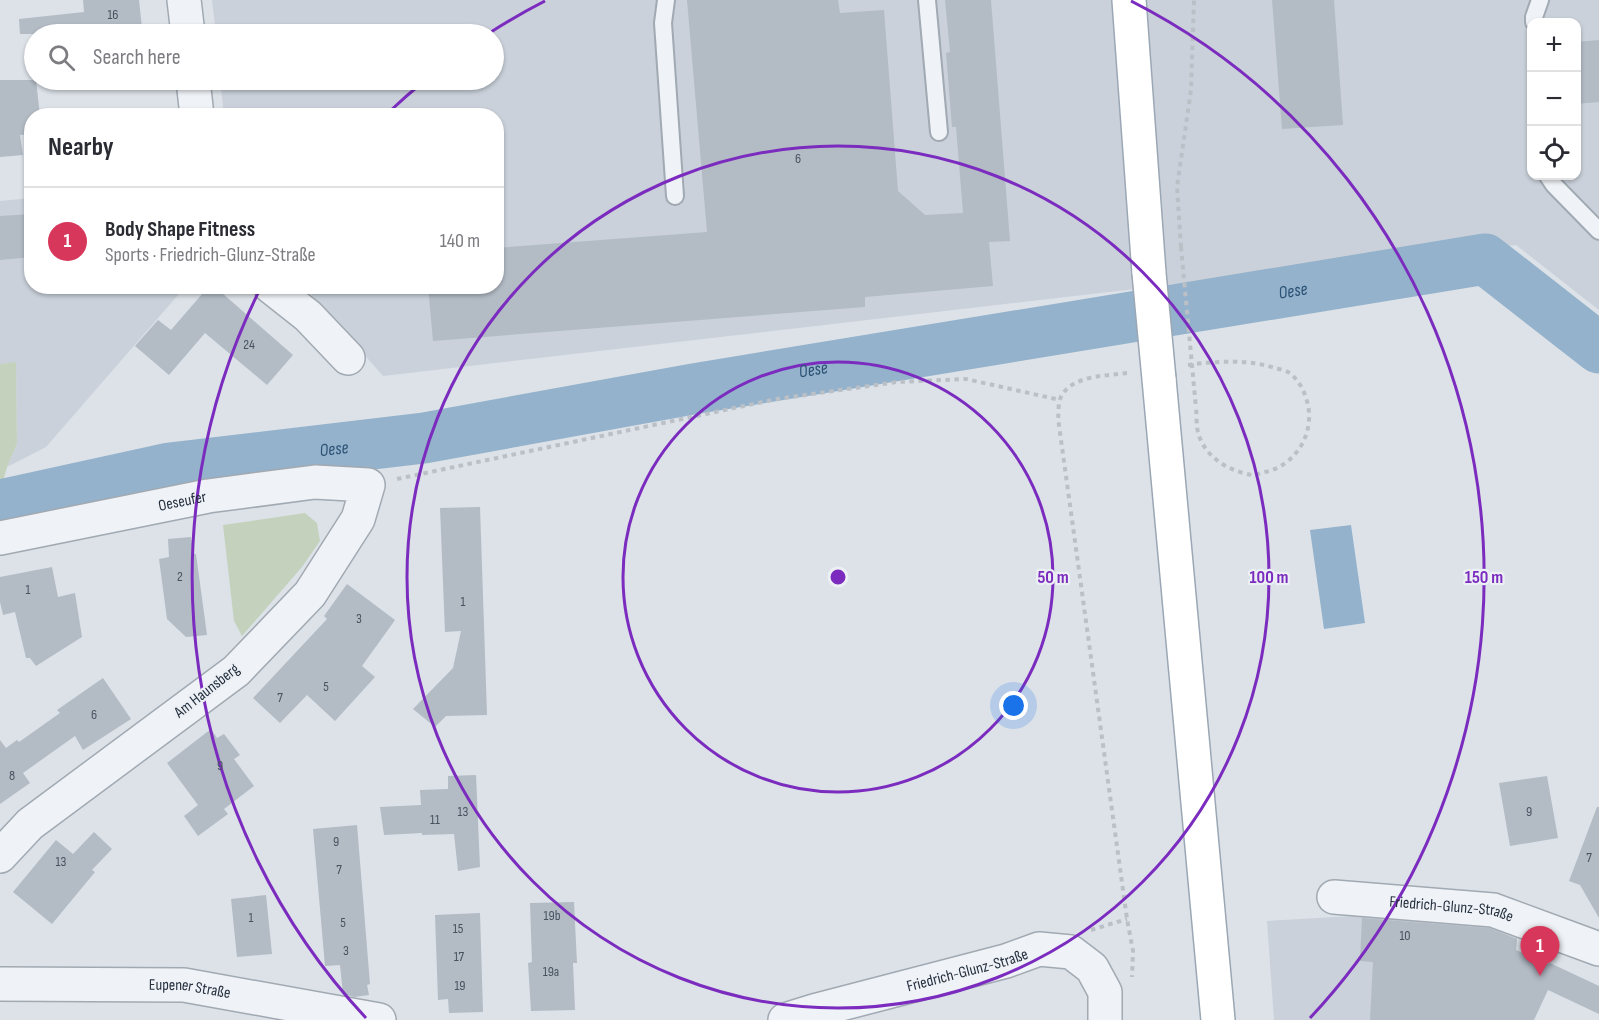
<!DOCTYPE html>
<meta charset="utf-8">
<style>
body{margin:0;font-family:"Sofia Sans Condensed",sans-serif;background:#f7f7f7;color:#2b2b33}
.controls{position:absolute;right:18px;top:18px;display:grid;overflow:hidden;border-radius:12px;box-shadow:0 2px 4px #0004}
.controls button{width:54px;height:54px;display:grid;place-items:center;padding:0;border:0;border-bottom:2px solid #e1e1e2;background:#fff;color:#2b2b33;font:30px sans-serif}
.you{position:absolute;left:1014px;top:706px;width:21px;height:21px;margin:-15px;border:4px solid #fff;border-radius:50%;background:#1a73e8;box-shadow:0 0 0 9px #1a73e833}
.badge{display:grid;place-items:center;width:39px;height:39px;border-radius:50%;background:#d7375a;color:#fff;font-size:20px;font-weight:700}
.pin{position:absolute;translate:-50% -50px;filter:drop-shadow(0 2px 3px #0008)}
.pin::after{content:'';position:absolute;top:32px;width:21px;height:18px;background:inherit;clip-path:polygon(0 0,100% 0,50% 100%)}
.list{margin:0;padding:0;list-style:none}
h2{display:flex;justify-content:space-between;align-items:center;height:78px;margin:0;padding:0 24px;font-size:26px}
h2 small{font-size:20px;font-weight:400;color:#7c7c81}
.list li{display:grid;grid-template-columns:39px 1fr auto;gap:18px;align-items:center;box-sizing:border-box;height:108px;padding:0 24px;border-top:2px solid #e1e1e2}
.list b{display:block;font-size:22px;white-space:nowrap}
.list p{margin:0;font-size:20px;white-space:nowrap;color:#7c7c81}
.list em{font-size:20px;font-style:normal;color:#7c7c81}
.icon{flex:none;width:33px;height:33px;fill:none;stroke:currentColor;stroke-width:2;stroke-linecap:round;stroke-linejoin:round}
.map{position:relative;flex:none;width:1599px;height:1020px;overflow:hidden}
.search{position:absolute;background:#fff;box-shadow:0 2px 4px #0004;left:24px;top:24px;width:480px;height:66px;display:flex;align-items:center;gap:15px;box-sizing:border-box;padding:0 21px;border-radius:33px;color:#7c7c81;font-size:22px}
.panel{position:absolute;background:#fff;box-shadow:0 2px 4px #0004;left:24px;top:108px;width:480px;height:186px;border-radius:24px}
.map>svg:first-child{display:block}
.built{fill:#cad1da;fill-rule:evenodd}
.green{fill:#c4d2bd}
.water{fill:#94b2cb}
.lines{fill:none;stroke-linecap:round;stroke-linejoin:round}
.river{stroke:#94b2cb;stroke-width:51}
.building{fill:#b3bbc5}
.service-casing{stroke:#a1a9b2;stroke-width:20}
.minor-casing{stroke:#a1a9b2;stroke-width:36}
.primary-casing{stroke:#9ba7b4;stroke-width:36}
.path{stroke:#bac0c6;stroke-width:4;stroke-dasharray:4.5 4.5;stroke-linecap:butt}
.service{stroke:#eff2f6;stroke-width:16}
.minor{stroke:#eff2f6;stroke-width:33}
.primary{stroke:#fff;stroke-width:33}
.primary-bridge-casing{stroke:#9ba7b4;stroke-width:36;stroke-linecap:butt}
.path-bridge{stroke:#bac0c6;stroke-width:4;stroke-dasharray:4.5 4.5;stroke-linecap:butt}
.primary-bridge{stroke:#fff;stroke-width:33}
.ring{fill:none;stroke:#7b2cbf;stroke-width:3}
.labels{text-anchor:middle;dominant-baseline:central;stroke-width:4.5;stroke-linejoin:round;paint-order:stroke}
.number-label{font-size:14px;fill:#485360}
.street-label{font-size:16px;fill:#25303f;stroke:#ecf0f5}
.water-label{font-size:18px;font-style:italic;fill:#2c5276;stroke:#ecf0f5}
.centre{fill:#7b2cbf;stroke:#ecf0f5;stroke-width:3}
.ring-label{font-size:18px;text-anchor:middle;font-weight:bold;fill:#7b2cbf;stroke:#ecf0f5;stroke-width:4.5;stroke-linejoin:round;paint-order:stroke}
</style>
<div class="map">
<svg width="1599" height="1020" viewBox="0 0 1599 1020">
<rect width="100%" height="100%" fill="#dce2e8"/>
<path class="built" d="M212,0H1599V310L1516,245L383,376L305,287L496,286V116L224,115L220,80H494V34H216ZM1532,22H1576V176H1532Z
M31,198L32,286L185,287L46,447L7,467L17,444L16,363L0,364V201Z
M1370,915H1467L1518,929L1516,950L1520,952L1504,989L1502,1020H1274L1267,921Z"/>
<path class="green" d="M16,362L17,444L7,467L2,485H0V364Z
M305,513L317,523L320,541L302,567L242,636L234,621L223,525Z"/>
<path class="water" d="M1351,525L1365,623L1324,629L1310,530Z"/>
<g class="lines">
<path class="river" id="s1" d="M0,505L170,468L424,438L693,389L1485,259L1599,348"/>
</g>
<path class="building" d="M83,0H139L142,28L114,31L115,34H20L19,19L84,12Z
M687,0H838L840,13L884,10L898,191L925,215L963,213L956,127H952L946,53L950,52L945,0H991L1010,241L989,242L993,286L865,297V307L433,341L428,286H496V248L707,232Z
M1272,0H1334L1343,125L1282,129Z
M1599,40V102L1576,104V42Z
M0,80H36L40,116H32V134L20,135L23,155L0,157Z
M32,214V257L0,260V216Z
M209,286H214L293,355L267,385L205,333L169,375L135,346L158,320L171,330Z
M480,507L487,715L446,716L435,727L413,709L453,668L461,631L445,632L440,508Z
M191,537L193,554H196L207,635L186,637L167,619L159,559L169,557L168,539Z
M52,567L58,597L75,593L82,637L36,666L30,658H26L15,612L3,615L0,602V577Z
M347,584L395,620L362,666L375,677L335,721L307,695L280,723L253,698L327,619L324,616Z
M103,678L131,719L83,750L75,736L23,773L30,783L0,804V740L6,748L17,740L19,742L60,713L57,710Z
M211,729L217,738L224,734L240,755L234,759L254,786L224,809L228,814L198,836L184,816L198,805L167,763Z
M476,775L480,867L458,871L454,834L422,835V833L384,835L380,807L421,805L420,790L448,789V776Z
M1547,776L1558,838L1510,846L1499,783Z
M1597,807H1599V918L1580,885L1569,881Z
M357,825L370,984L367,985L369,995L354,997L343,994L340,965L325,966L313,829Z
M94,832L112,849L92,870L95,872L52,924L13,892L56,840L73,854Z
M266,895L272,954L237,957L231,899Z
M574,902L577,963H573L575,1010L531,1011L528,963L532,962L530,903Z
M480,913L483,1012L449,1013L448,999L438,1000L435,915Z
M1362,918L1489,928L1517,939L1516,950L1548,964L1550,963L1599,986V1014L1548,990L1534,1020H1370L1373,962L1360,961Z"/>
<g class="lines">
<g class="service-casing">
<path id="service" d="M666,0L663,23L675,196
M927,0L939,132
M1534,22V17L1540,0
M1548,176L1554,185L1599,231"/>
</g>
<g class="minor-casing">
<g id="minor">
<path d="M184,0L188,34"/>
<path d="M193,80L197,116"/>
<path d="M270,286L308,316L348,358"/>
<path id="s2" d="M0,538L208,496L315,482L368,485L358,519L310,594L236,671L30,824L0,856"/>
<path id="s3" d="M1334,897L1493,910L1599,949"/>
<path id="s4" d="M0,984L184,985L379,1020"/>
<path id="s5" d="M785,1020L814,1011L1006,961L1039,949L1071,952L1092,968L1105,992V1020"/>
</g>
</g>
<g class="primary-casing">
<path id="primary" d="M1129,0L1149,273
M1159,379L1218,1020"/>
</g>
<path class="path" d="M1181,247L1177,187L1191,90L1194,0
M1188,365C1217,361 1247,359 1275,368C1279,369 1284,370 1288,372C1297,378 1303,388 1306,398C1317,429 1298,465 1265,472C1261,473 1256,475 1252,475C1245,474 1236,471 1230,468C1216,462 1204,450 1199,436C1196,428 1197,417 1196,408
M1127,373C1105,376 1070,375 1060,399C1058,404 1059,412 1058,418L1127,919L1133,951L1132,977
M397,479L777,399L897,382L966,379L1060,400
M1091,930L1127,919"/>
<use href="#service" class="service"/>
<use href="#minor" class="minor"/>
<use href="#primary" class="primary"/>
<g class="primary-bridge-casing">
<path id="primary-bridge" d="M1149,273L1159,379"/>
</g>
<path class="path-bridge" d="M1181,247L1196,408"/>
<use href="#primary-bridge" class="primary-bridge"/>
</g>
<g class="ring">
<circle cx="838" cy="577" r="215"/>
<circle cx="838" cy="577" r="431"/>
<path d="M366 1018A646 646 0 0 1 260 289M389 112A646 646 0 0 1 423 82M491 32A646 646 0 0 1 545 1M1131 1A646 646 0 0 1 1310 1018"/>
</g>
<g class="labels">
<g class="number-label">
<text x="113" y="14">16</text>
<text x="798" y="158">6</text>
<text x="249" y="344">24</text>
<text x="180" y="576">2</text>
<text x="28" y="589">1</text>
<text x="463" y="601">1</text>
<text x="359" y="618">3</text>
<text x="326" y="686">5</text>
<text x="280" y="697">7</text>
<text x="94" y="714">6</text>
<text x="220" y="765">9</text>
<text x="12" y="775">8</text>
<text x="463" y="811">13</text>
<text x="1529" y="811">9</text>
<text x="435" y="819">11</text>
<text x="336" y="841">9</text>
<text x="1589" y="857">7</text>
<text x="61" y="861">13</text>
<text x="339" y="869">7</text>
<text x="552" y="915">19b</text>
<text x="251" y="917">1</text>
<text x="343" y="922">5</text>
<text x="458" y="928">15</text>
<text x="1405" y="935">10</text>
<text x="346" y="950">3</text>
<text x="459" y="956">17</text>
<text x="551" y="971">19a</text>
<text x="460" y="985">19</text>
</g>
<g class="street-label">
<text stroke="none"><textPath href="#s2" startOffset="186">Oeseufer</textPath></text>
<text transform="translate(207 691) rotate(-38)">Am Haunsberg</text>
<text stroke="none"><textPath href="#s3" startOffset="118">Friedrich-Glunz-Straße</textPath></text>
<text stroke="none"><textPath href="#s5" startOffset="189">Friedrich-Glunz-Straße</textPath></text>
<text stroke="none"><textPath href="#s4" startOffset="190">Eupener Straße</textPath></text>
</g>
<g class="water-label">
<text stroke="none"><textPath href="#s1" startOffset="1311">Oese</textPath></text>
<text stroke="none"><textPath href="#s1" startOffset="825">Oese</textPath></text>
<text stroke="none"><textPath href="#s1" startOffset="339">Oese</textPath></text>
</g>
</g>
<circle cx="838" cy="577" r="9" class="centre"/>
<g class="ring-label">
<text x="1053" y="583">50 m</text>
<text x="1269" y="583">100 m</text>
<text x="1484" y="583">150 m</text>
</g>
</svg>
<div class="controls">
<button>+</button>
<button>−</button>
<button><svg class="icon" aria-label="locate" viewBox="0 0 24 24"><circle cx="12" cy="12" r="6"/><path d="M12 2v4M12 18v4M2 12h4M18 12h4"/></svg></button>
</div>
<div class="you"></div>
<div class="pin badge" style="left:1540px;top:976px">1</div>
<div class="search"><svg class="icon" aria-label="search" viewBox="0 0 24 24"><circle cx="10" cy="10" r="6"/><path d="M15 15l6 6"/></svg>Search here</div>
<section class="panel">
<h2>Nearby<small></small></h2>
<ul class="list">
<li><span class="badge">1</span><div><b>Body Shape Fitness</b><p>Sports · Friedrich-Glunz-Straße</p></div><em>140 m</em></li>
</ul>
</section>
</div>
